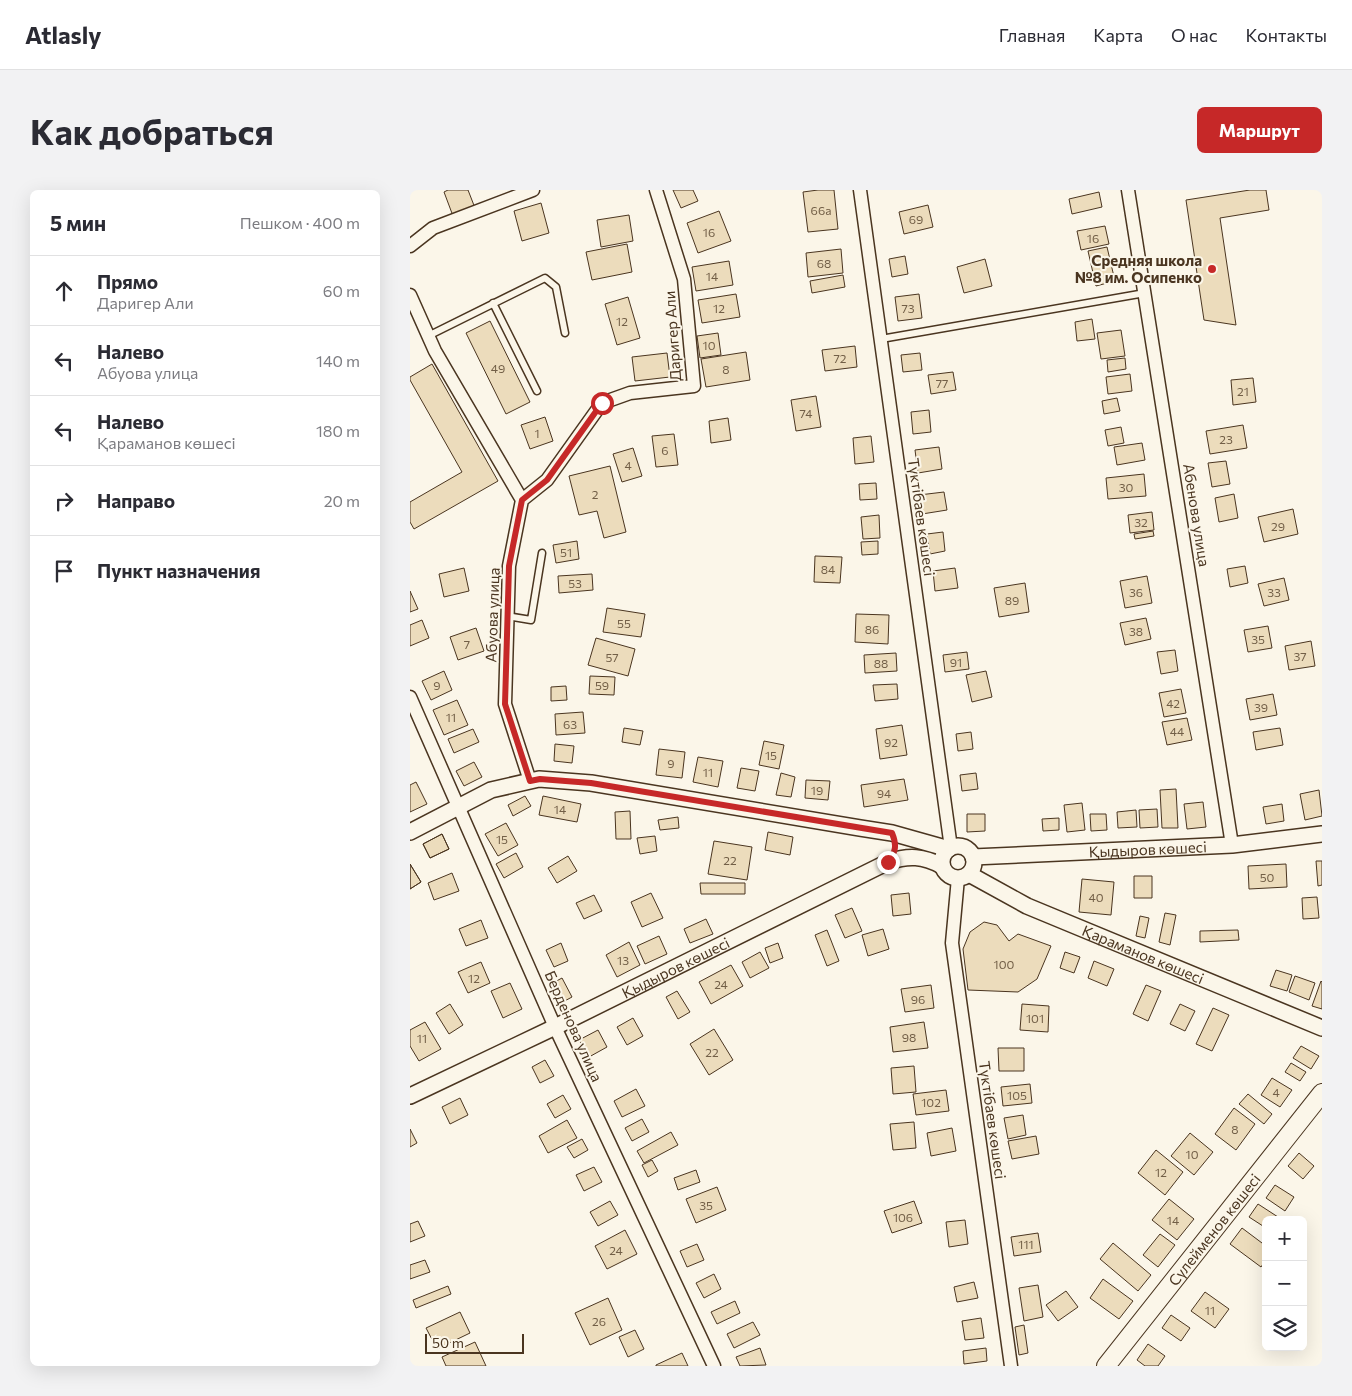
<!DOCTYPE html>
<html lang="ru">
<meta charset="utf-8">
<style>
body{margin:0;font-family:Commissioner,sans-serif;background:#f2f2f3;color:#2b2b33}
.controls{position:absolute;right:15px;bottom:15px;display:grid;overflow:hidden;border-radius:8px;box-shadow:0 5px 20px #0002}
.controls button{width:45px;height:45px;display:grid;place-items:center;padding:0;border:0;border-bottom:1px solid #e1e1e2;background:#fff;color:#2b2b33;font:25px sans-serif}
.scale{position:absolute;left:15px;bottom:12px;width:99px;box-sizing:border-box;padding-left:5px;border:2px solid #4a3520;border-top:0;font-size:14px;line-height:18px;white-space:nowrap;color:#4a3520;-webkit-text-stroke:4px #fbf6e9;paint-order:stroke}
.stop{position:absolute;width:15px;height:15px;margin:-11px;border:4px solid #c62828;border-radius:50%;background:#fff}
.stop.end{background:#c62828;border-color:#fff;box-shadow:0 1px 5px #0008}
.list{margin:0;padding:0;list-style:none}
h2{display:flex;justify-content:space-between;align-items:center;height:65px;margin:0;padding:0 20px;font-size:21px}
h2 small{font-size:16px;font-weight:400;color:#7c7c81}
.list li{display:grid;grid-template-columns:32px 1fr auto;gap:15px;align-items:center;box-sizing:border-box;height:70px;padding:0 20px;border-top:1px solid #e1e1e2}
.list b{display:block;font-size:19px;white-space:nowrap}
.list p{margin:0;font-size:16px;white-space:nowrap;color:#7c7c81}
.list em{font-size:16px;font-style:normal;color:#7c7c81}
.icon{flex:none;width:28px;height:28px;fill:none;stroke:currentColor;stroke-width:2;stroke-linecap:round;stroke-linejoin:round}
.map{position:relative;flex:none;width:912px;height:1176px;overflow:hidden;border-radius:8px}
header{display:flex;align-items:center;gap:30px;box-sizing:border-box;height:70px;padding:0 25px;background:#fff;border-bottom:1px solid #e1e1e2}
header strong{font-size:24px}
nav{display:flex;gap:28px;margin-inline-start:auto;font-size:18px}
.intro{display:flex;align-items:center;justify-content:space-between;box-sizing:border-box;height:120px;padding:0 30px}
h1{margin:0;font-size:35px}
.button{padding:12px 22px;border-radius:8px;background:#c62828;color:#fff;font-size:18px;font-weight:700}
main{display:flex;gap:30px;padding:0 30px}
aside{flex:1;background:#fff;border-radius:8px;box-shadow:0 5px 20px #0002}
.map>svg:first-child{display:block}
.building{fill:#ecdcbc;stroke:#4a3520}
.lines{fill:none;stroke-linecap:round;stroke-linejoin:round}
.service-casing{stroke:#4a3520;stroke-width:9}
.minor-casing{stroke:#4a3520;stroke-width:15}
.tertiary-casing{stroke:#4a3520;stroke-width:18}
.secondary-casing{stroke:#4a3520;stroke-width:20}
.service{stroke:#fbf6e9;stroke-width:6}
.minor{stroke:#fbf6e9;stroke-width:12}
.tertiary{stroke:#fbf6e9;stroke-width:15}
.secondary{stroke:#fbf6e9;stroke-width:18}
.route{stroke:#c62828;stroke-width:6}
.poi-dot{fill:#c62828;stroke:#fbf6e9;stroke-width:2}
.labels{text-anchor:middle;dominant-baseline:central;stroke-width:4;stroke-linejoin:round;paint-order:stroke}
.number-label{font-size:12px;fill:#725f47}
.poi-label{font-size:15px;font-weight:bold;fill:#4a3520;stroke:#fbf6e9;text-anchor:end}
.street-label{font-size:15px;fill:#4a3520;stroke:#fbf6e9}
</style>
<header>
<strong>Atlasly</strong>
<nav><a>Главная</a><a>Карта</a><a>О нас</a><a>Контакты</a></nav>
</header>
<div class="intro"><h1>Как добраться</h1><a class="button">Маршрут</a></div>
<main>
<aside>
<h2>5 мин<small>Пешком · 400 m</small></h2>
<ul class="list">
<li><svg class="icon" aria-label="ahead" viewBox="0 0 24 24"><path d="M12 20V5M6 11l6-6 6 6"/></svg><div><b>Прямо</b><p>Даригер Али</p></div><em>60 m</em></li>
<li><svg class="icon" aria-label="left" viewBox="0 0 24 24"><path d="M17 20v-9H6M10 6l-5 5 5 5"/></svg><div><b>Налево</b><p>Абуова улица</p></div><em>140 m</em></li>
<li><svg class="icon" aria-label="left" viewBox="0 0 24 24"><path d="M17 20v-9H6M10 6l-5 5 5 5"/></svg><div><b>Налево</b><p>Қараманов көшесі</p></div><em>180 m</em></li>
<li><svg class="icon" aria-label="right" viewBox="0 0 24 24"><path d="M7 20v-9h11M14 6l5 5-5 5"/></svg><div><b>Направо</b></div><em>20 m</em></li>
<li><svg class="icon" aria-label="arrive" viewBox="0 0 24 24"><path d="M6 21V4h12l-3 4 3 4H6"/></svg><div><b>Пункт назначения</b></div></li>
</ul>
</aside>
<div class="map">
<svg width="912" height="1176" viewBox="0 0 912 1176">
<rect width="100%" height="100%" fill="#fbf6e9"/>
<path class="building" d="M38,0H58L65,18L43,26L34,2Z
M263,0H283L288,11L271,18Z
M408,0H424L428,39L398,42L393,2Z
M840,0H856L859,20L810,28L826,135L794,130L776,10Z
M689,2L692,17L662,24L659,9Z
M131,13L139,43L112,51L104,21Z
M518,15L523,37L494,44L489,22Z
M309,21L321,51L288,63L277,33Z
M219,25L223,51L191,57L187,30Z
M695,36L699,54L671,60L667,41Z
M217,54L222,82L182,90L176,62Z
M697,57L705,91L686,96L678,61Z
M431,59L433,83L398,87L396,63Z
M495,66L498,84L482,87L479,69Z
M575,69L582,96L554,103L547,77Z
M319,71L323,95L286,101L282,77Z
M433,85L435,97L402,103L400,91Z
M326,104L330,127L292,133L288,110Z
M509,104L512,128L488,131L485,107Z
M218,107L230,148L207,155L195,114Z
M682,129L685,149L667,151L665,132Z
M80,131L120,212L96,224L56,143Z
M711,140L715,166L691,169L687,143Z
M308,143L311,165L290,168L287,146Z
M445,156L447,177L415,181L412,160Z
M336,162L340,190L296,197L291,169Z
M257,163L260,187L225,191L222,167Z
M510,163L512,180L493,182L491,165Z
M715,168L716,179L698,182L697,170Z
M22,174L88,291L4,339L0,332V312L52,282L0,190V187Z
M543,182L546,200L521,204L518,185Z
M720,184L722,201L698,204L696,187Z
M843,188L846,212L823,215L821,190Z
M406,206L411,237L386,241L381,210Z
M707,208L710,221L694,224L692,211Z
M519,220L521,242L503,244L501,222Z
M135,227L143,251L120,259L111,235Z
M318,228L321,250L301,253L299,231Z
M833,235L837,258L800,264L796,241Z
M711,237L714,253L698,256L695,240Z
M264,244L268,275L246,277L242,246Z
M461,246L464,272L445,274L443,248Z
M732,253L735,270L707,275L704,257Z
M529,257L532,279L508,283L505,260Z
M223,258L232,286L212,292L203,264Z
M816,271L820,294L802,297L798,273Z
M200,276L216,342L194,348L187,321L169,325L159,286Z
M734,284L736,306L698,309L696,288Z
M466,293L467,309L450,310L449,294Z
M534,302L537,320L512,324L509,305Z
M824,304L828,328L809,332L805,308Z
M883,319L888,344L854,352L848,327Z
M742,322L744,340L720,343L718,325Z
M469,325L470,348L453,349L451,327Z
M743,341L744,346L725,349L724,344Z
M533,342L535,361L520,364L517,344Z
M167,351L169,369L146,373L143,355Z
M468,351V364L452,365L451,352Z
M405,366L432,367L430,393L404,392Z
M835,376L838,393L820,397L817,379Z
M54,378L59,401L34,407L29,384Z
M545,378L548,398L525,401L523,381Z
M182,384L183,400L149,403L148,386Z
M737,386L742,413L715,418L710,391Z
M874,388L879,410L854,416L848,394Z
M615,393L619,422L589,427L584,398Z
M0,401L8,419L0,422Z
M197,418L235,424L231,447L193,442Z
M446,424L479,425L478,454L445,452Z
M736,428L741,449L715,455L710,433Z
M12,430L19,448L0,456V435Z
M858,436L862,458L838,462L834,440Z
M66,438L74,461L48,470L40,447Z
M186,448L225,459L218,486L178,475Z
M901,451L905,476L879,480L875,456Z
M765,460L768,481L751,484L747,462Z
M557,462L559,479L535,482L533,465Z
M486,463L487,481L455,483L454,465Z
M34,481L42,500L21,510L12,491Z
M576,481L582,507L562,512L556,485Z
M180,486L205,487L204,505L179,504Z
M487,494L488,509L465,511L463,495Z
M156,496L157,510L141,511V497Z
M771,499L776,523L754,527L749,503Z
M863,504L867,525L840,530L836,509Z
M47,510L58,535L34,545L23,520Z
M173,522L175,543L146,545L145,524Z
M777,528L782,550L757,555L752,532Z
M492,535L497,565L470,569L466,539Z
M214,538L233,541L230,555L212,552Z
M870,538L873,555L846,560L843,542Z
M63,539L69,552L44,563L38,549Z
M561,542L563,559L548,561L546,544Z
M354,551L374,555L369,579L349,575Z
M145,554L164,556L162,573L144,571Z
M249,559L275,562L272,588L246,585Z
M288,567L313,571L308,597L283,592Z
M64,572L72,587L54,596L46,581Z
M331,578L349,581L345,601L327,598Z
M371,583L385,587L381,607L366,605Z
M566,583L568,599L552,601L550,585Z
M494,589L498,610L454,617L451,595Z
M396,590L420,591L418,610L395,608Z
M6,592L17,614L0,622V595Z
M766,599L768,638H752L750,600Z
M909,600L912,626L895,630L890,604Z
M115,606L121,616L103,626L98,615Z
M133,606L171,614L167,632L129,625Z
M793,612L796,637L777,639L774,614Z
M672,613L675,640L657,642L654,615Z
M872,614L874,631L856,634L853,617Z
M747,619L748,637L730,638L729,620Z
M726,620L727,637L708,638L707,622Z
M220,621L221,649H206L205,622Z
M557,624H575V641L557,642Z
M680,624H696L697,640L681,641Z
M268,627L269,638L250,640L248,630Z
M649,628V640L633,641L632,629Z
M96,633L108,655L88,666L75,644Z
M358,642L383,647L380,665L355,660Z
M32,644L39,659L20,668L13,654Z
M32,644L39,659L20,668L13,654Z
M245,646L247,661L230,664L227,648Z
M304,651L342,657L337,690L298,684Z
M106,663L113,677L94,688L86,674Z
M158,666L167,681L147,693L138,678Z
M906,671H912V695L908,696Z
M0,674L11,692L0,699Z
M0,674L11,692L0,699Z
M876,674L877,697L839,699L838,676Z
M42,683L49,701L24,710L18,693Z
M724,686H742V708H724Z
M672,689L704,692L701,725L669,722Z
M290,693H335V704H291Z
M241,703L253,728L232,737L221,712Z
M499,703L501,724L483,726L481,705Z
M184,705L192,721L174,729L166,713Z
M907,707L909,728L893,729L892,708Z
M442,718L452,741L435,748L425,725Z
M755,723L766,725L760,755L749,752Z
M730,726L739,728L735,748L726,746Z
M296,729L303,744L280,753L274,739Z
M71,730L78,748L56,756L49,739Z
M574,732L587,735L599,751L608,744L641,756L627,789L608,802L558,800L553,759L560,742Z
M473,739L479,759L458,766L452,745Z
M417,740L429,771L417,776L405,745Z
M828,740L829,750L790,752V741Z
M249,746L257,764L235,774L227,756Z
M219,752L230,775L207,787L196,765Z
M151,753L158,771L144,777L136,760Z
M368,753L373,768L360,773L355,758Z
M350,762L359,778L340,788L332,772Z
M655,762L670,767L664,783L650,778Z
M684,771L704,779L697,796L678,788Z
M71,772L80,793L58,803L48,782Z
M321,775L333,796L301,814L289,792Z
M866,780L882,785L877,801L860,796Z
M885,786L905,793L899,810L879,802Z
M152,788L162,807L151,813L141,794Z
M911,791L912,792V819L902,816Z
M100,793L112,819L93,828L81,801Z
M521,795L524,818L495,822L491,799Z
M736,795L751,801L738,831L723,824Z
M267,801L280,822L268,829L256,807Z
M40,814L53,835L39,844L26,823Z
M612,814L639,816L638,842L610,840Z
M770,814L785,821L775,841L760,834Z
M803,818L819,825L802,861L786,854Z
M223,828L233,846L217,855L207,837Z
M15,832L31,859L9,871L0,856V840Z
M514,832L518,858L483,862L480,837Z
M304,839L323,870L299,885L280,854Z
M188,840L197,857L179,867L169,850Z
M891,856L909,866L901,879L883,868Z
M588,858H614V881H589Z
M135,870L144,886L130,893L122,877Z
M881,873L896,882L890,891L875,882Z
M504,876L506,902L483,904L481,878Z
M862,888L882,900L870,917L851,905Z
M620,894L622,913L593,916L591,897Z
M226,899L235,916L212,927L204,911Z
M536,900L539,921L506,925L503,904Z
M838,904L862,924L854,934L829,914Z
M153,905L161,919L145,928L137,914Z
M50,908L58,925L40,934L32,917Z
M824,918L845,934L826,960L805,944Z
M613,925L616,945L598,949L594,928Z
M232,929L239,942L222,951L215,938Z
M157,930L167,948L138,963L129,946Z
M504,932L506,958L483,960L480,934Z
M542,938L546,961L521,966L517,943Z
M0,939L7,953L0,957Z
M261,942L268,955L234,973L227,961Z
M780,943L803,962L784,985L761,966Z
M626,946L629,964L602,969L598,951Z
M172,949L178,960L164,968L157,957Z
M746,960L773,982L755,1005L728,983Z
M889,963L904,976L893,989L878,976Z
M242,970L248,981L238,987L232,975Z
M184,977L192,992L174,1001L166,985Z
M286,980L290,992L268,1000L264,988Z
M865,995L884,1007L875,1021L856,1008Z
M307,997L316,1020L286,1033L276,1009Z
M759,1009L784,1029L767,1050L742,1030Z
M200,1011L208,1025L188,1036L180,1022Z
M504,1011L512,1033L482,1043L474,1021Z
M848,1014L868,1027L866,1030H856V1038L839,1027Z
M555,1030L558,1054L539,1057L536,1032Z
M8,1031L15,1046L0,1052V1034Z
M832,1038L856,1056V1070L851,1077L820,1054Z
M215,1040L227,1064L197,1079L185,1056Z
M628,1043L631,1062L604,1066L601,1047Z
M750,1044L765,1055L748,1077L733,1065Z
M703,1053L741,1085L728,1101L690,1069Z
M287,1054L294,1070L277,1077L270,1061Z
M15,1070L20,1082L0,1089V1075Z
M304,1084L311,1099L294,1108L286,1093Z
M693,1089L723,1111L709,1129L680,1108Z
M564,1092L568,1108L547,1112L544,1097Z
M628,1095L633,1127L614,1131L609,1098Z
M38,1096L41,1104L6,1118L3,1110Z
M656,1101L668,1117L648,1131L636,1115Z
M795,1102L819,1119L805,1138L781,1121Z
M198,1108L212,1140L180,1155L165,1123Z
M325,1111L330,1123L307,1134L301,1122Z
M50,1122L60,1143L27,1159L16,1138Z
M761,1125L780,1138L771,1151L752,1138Z
M571,1128L574,1148L555,1150L552,1131Z
M343,1132L350,1145L324,1158L317,1144Z
M614,1135L618,1163L609,1165L605,1137Z
M225,1140L234,1159L218,1167L209,1147Z
M65,1152L76,1176H36L32,1167Z
M738,1154L755,1166L748,1176H735L727,1170Z
M350,1158L356,1175L330,1176L326,1167Z
M576,1158L577,1171L554,1174L553,1161Z
M272,1163L278,1176H246V1175Z"/>
<g class="lines">
<g class="service-casing">
<path id="service" d="M83,113L127,201
M18,146L135,88L146,97L155,143
M471,149L735,103
M97,426L121,430L132,363"/>
</g>
<g class="minor-casing">
<path id="minor" d="M450,0L541,658
M718,0L822,655
M0,56L23,38L123,0
M0,105L25,161L112,310L99,376L95,514L120,591
M112,310L137,290L192,213L220,203L284,196L274,89L246,0
M0,507L145,837L304,1176
M548,688L542,753L601,1176"/>
</g>
<g class="tertiary-casing">
<g id="tertiary">
<path d="M0,642L81,600L129,589L181,593L450,638L482,643L539,659"/>
<circle cx="548" cy="672" r="16"/>
<path id="s1" d="M563,667L822,655L912,644"/>
<path id="s2" d="M559,684L617,716L912,838"/>
<path id="s3" d="M0,906L145,837L478,672C499,665 513,666 532,676"/>
</g>
</g>
<g class="secondary-casing">
<g id="secondary">
<path id="s4" d="M696,1176L912,903"/>
</g>
</g>
<use href="#service" class="service"/>
<use href="#minor" class="minor"/>
<use href="#tertiary" class="tertiary"/>
<use href="#secondary" class="secondary"/>
</g>
<g class="lines">
<path class="route" d="M192,213L137,290L112,310L99,376L95,514L120,591L130,589L181,593L482,643C487,655 486,662 478,672"/>
</g>
<circle class="poi-dot" cx="802" cy="79" r="5"/>
<g class="labels">
<g class="number-label">
<text x="411" y="20">66а</text>
<text x="506" y="29">69</text>
<text x="299" y="42">16</text>
<text x="683" y="48">16</text>
<text x="414" y="73">68</text>
<text x="302" y="86">14</text>
<text x="309" y="118">12</text>
<text x="498" y="118">73</text>
<text x="212" y="131">12</text>
<text x="299" y="155">10</text>
<text x="430" y="168">72</text>
<text x="88" y="178">49</text>
<text x="316" y="179">8</text>
<text x="532" y="193">77</text>
<text x="833" y="201">21</text>
<text x="396" y="223">74</text>
<text x="127" y="243">1</text>
<text x="816" y="249">23</text>
<text x="255" y="260">6</text>
<text x="218" y="275">4</text>
<text x="716" y="297">30</text>
<text x="185" y="304">2</text>
<text x="731" y="332">32</text>
<text x="868" y="336">29</text>
<text x="156" y="362">51</text>
<text x="418" y="379">84</text>
<text x="165" y="393">53</text>
<text x="726" y="402">36</text>
<text x="864" y="402">33</text>
<text x="602" y="410">89</text>
<text x="214" y="433">55</text>
<text x="462" y="439">86</text>
<text x="726" y="441">38</text>
<text x="848" y="449">35</text>
<text x="57" y="454">7</text>
<text x="890" y="466">37</text>
<text x="202" y="467">57</text>
<text x="546" y="472">91</text>
<text x="471" y="473">88</text>
<text x="27" y="495">9</text>
<text x="192" y="495">59</text>
<text x="763" y="513">42</text>
<text x="851" y="517">39</text>
<text x="41" y="527">11</text>
<text x="160" y="534">63</text>
<text x="767" y="541">44</text>
<text x="481" y="552">92</text>
<text x="361" y="565">15</text>
<text x="261" y="573">9</text>
<text x="298" y="582">11</text>
<text x="407" y="600">19</text>
<text x="474" y="603">94</text>
<text x="150" y="619">14</text>
<text x="92" y="649">15</text>
<text x="320" y="670">22</text>
<text x="857" y="687">50</text>
<text x="686" y="707">40</text>
<text x="213" y="770">13</text>
<text x="594" y="774">100</text>
<text x="64" y="788">12</text>
<text x="311" y="794">24</text>
<text x="508" y="809">96</text>
<text x="625" y="828">101</text>
<text x="499" y="847">98</text>
<text x="12" y="848">11</text>
<text x="302" y="862">22</text>
<text x="866" y="902">4</text>
<text x="607" y="905">105</text>
<text x="521" y="912">102</text>
<text x="825" y="939">8</text>
<text x="782" y="964">10</text>
<text x="751" y="982">12</text>
<text x="296" y="1015">35</text>
<text x="493" y="1027">106</text>
<text x="763" y="1030">14</text>
<text x="616" y="1054">111</text>
<text x="206" y="1060">24</text>
<text x="800" y="1120">11</text>
<text x="189" y="1131">26</text>
</g>
<g class="poi-label">
<text x="792" y="70">Средняя школа<tspan x="792" dy="17">№8 им. Осипенко</tspan></text>
</g>
<g class="street-label">
<text transform="translate(262 146) rotate(-94)">Даригер Али</text>
<text transform="translate(787 325) rotate(81)">Абенова улица</text>
<text transform="translate(512 327) rotate(82)">Түктібаев көшесі</text>
<text transform="translate(82 425) rotate(-88)">Абуова улица</text>
<text stroke="none"><textPath href="#s1" startOffset="175">Қыдыров көшесі</textPath></text>
<text stroke="none"><textPath href="#s2" startOffset="192">Қараманов көшесі</textPath></text>
<text stroke="none"><textPath href="#s3" startOffset="295">Қыдыров көшесі</textPath></text>
<text transform="translate(164 836) rotate(66)">Берденова улица</text>
<text transform="translate(583 930) rotate(82)">Түктібаев көшесі</text>
<text stroke="none"><textPath href="#s4" startOffset="174">Сүлейменов көшесі</textPath></text>
</g>
</g>
</svg>
<div class="controls">
<button>+</button>
<button>−</button>
<button><svg class="icon" aria-label="layers" viewBox="0 0 24 24"><path d="M12 4l9 5-9 5-9-5zM3 14l9 5 9-5"/></svg></button>
</div>
<div class="scale">50 m</div>
<div class="stop" style="left:192px;top:213px"></div>
<div class="stop end" style="left:478px;top:672px"></div>
</div>
</main>
